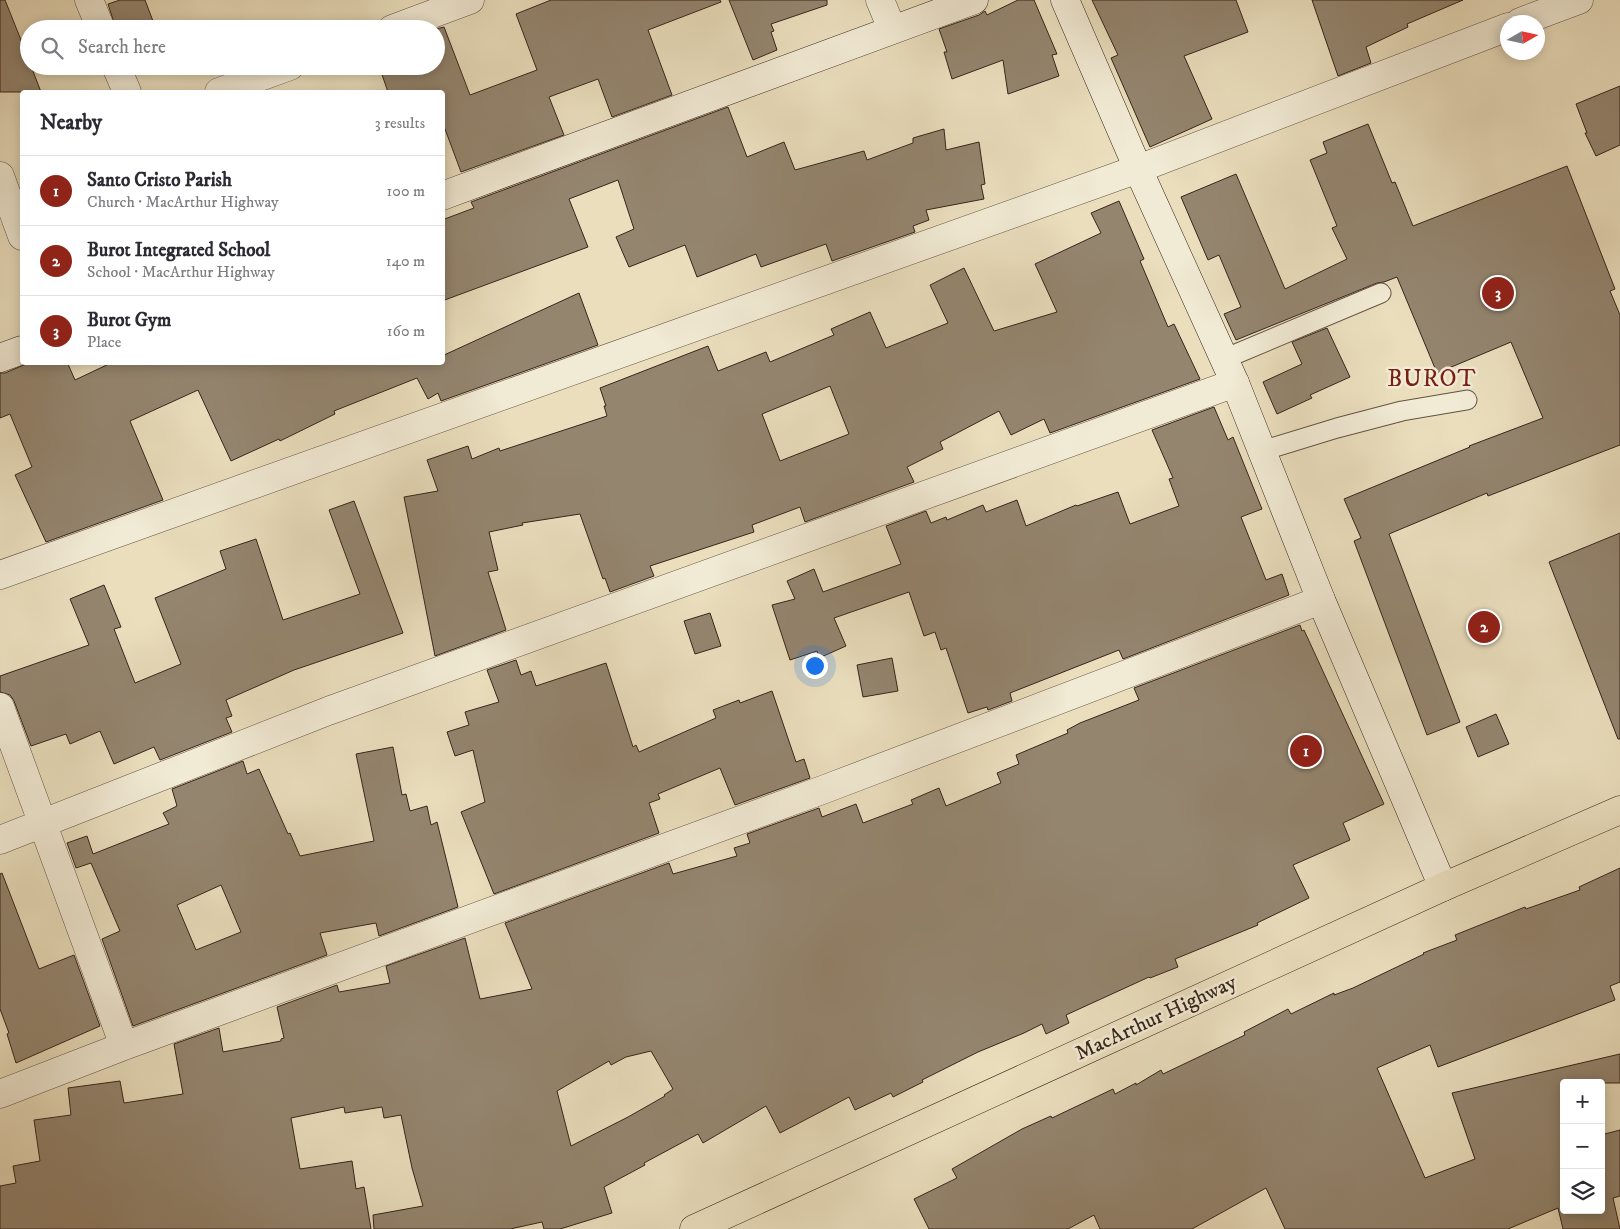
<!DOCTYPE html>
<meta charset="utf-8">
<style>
body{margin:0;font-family:"IM FELL DW Pica",serif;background:#f7f7f7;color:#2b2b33}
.controls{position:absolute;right:15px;bottom:15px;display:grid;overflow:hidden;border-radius:5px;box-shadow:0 2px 12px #0003}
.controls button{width:45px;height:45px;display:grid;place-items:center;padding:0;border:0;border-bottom:1px solid #e1e1e2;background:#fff;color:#2b2b33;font:25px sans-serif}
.compass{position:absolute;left:1500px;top:15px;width:45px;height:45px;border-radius:50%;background:#fff;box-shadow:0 2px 12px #0003;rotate:81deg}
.you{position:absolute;left:814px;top:665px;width:18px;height:18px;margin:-12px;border:4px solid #fff;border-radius:50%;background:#1a73e8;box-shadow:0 0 0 8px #1a73e833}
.badge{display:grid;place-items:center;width:32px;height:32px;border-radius:50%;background:#8f2418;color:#fff;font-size:16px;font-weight:700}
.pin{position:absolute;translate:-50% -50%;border:2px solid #fff;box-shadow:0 1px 5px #0006}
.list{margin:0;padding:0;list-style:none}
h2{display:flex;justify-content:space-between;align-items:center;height:65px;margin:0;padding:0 20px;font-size:21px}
h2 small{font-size:16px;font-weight:400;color:#7c7c81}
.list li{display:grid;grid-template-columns:32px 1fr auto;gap:15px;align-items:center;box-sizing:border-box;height:70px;padding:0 20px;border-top:1px solid #e1e1e2}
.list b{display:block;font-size:19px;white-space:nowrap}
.list p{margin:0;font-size:16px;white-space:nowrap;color:#7c7c81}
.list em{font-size:16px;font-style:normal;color:#7c7c81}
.icon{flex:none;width:28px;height:28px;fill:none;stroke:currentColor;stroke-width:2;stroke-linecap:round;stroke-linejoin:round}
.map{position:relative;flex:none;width:1620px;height:1229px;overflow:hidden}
.search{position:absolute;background:#fff;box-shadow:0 2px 12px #0003;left:20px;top:20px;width:425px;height:55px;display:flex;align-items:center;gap:12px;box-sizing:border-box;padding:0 18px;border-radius:28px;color:#7c7c81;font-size:19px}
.panel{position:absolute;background:#fff;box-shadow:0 2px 12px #0003;left:20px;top:90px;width:425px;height:275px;border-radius:5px}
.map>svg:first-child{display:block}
.building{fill:#94856f;stroke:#36251b;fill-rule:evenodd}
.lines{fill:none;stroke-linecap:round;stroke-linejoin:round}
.lane-casing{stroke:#635344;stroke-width:21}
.street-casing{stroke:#635344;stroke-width:29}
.secondary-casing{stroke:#36251b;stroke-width:29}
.highway-casing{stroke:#36251b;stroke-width:29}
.lane{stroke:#f1ead4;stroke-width:19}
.street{stroke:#f1ead4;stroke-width:28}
.secondary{stroke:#f1ead4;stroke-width:28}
.highway{stroke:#eadebd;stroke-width:28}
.labels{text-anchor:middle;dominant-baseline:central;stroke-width:5;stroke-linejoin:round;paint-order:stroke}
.street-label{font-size:21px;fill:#36251b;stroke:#f1ead4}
.quarter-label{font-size:24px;letter-spacing:1px;fill:#7a1f14;stroke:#f1ead4}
</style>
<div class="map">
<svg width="1620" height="1229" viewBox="0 0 1620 1229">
<rect width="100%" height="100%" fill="#eadebd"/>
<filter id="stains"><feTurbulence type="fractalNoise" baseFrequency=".004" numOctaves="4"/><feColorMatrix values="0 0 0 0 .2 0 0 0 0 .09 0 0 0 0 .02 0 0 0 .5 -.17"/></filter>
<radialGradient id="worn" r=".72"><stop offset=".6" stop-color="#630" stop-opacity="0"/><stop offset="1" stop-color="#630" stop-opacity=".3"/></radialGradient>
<path class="building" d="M0,0H5L29,60V66H31L41,92H0Z
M120,0H145L156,29H116L108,4Z
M551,0H720L721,2L648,30L672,95L612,117L598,79L549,97L564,135L461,172L442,121V92H388L379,66H436V29L444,27L470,95L537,70L516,14Z
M729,0H827V5L771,24L774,31L771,32L777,50L753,60Z
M1018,0H1034L1057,54L1052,55L1059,76L1008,94L1003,60L952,79L944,52H947L939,29L979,15L985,11L987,15Z
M1092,0H1236L1248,32L1184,56L1212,119L1150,147L1111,58L1118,55Z
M1312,0H1463L1407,24L1408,27L1366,47L1371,63L1338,76Z
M1620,86V145L1596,156L1585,133H1587L1576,104Z
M728,107L747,157L784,142L795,170L864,151L867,160L913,143V138L944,129L946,150L979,142L985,184L981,185L984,199L926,210L929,220L913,226L915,232L832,261L826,244L761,267L756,254L697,277L685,245L629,267L616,237L634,229L618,180L569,199L588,247L442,301V220L474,208L471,202Z
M1368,124L1392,183L1395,182L1413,226L1567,166L1615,289L1610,291L1620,315V445L1488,496L1487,493L1389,534L1460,722L1427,735L1354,541L1361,538L1344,499L1470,447L1469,446L1543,418L1511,342L1437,373L1397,277L1384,282L1377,283L1236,340L1224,314L1241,307L1219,255L1208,260L1181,197L1236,174L1285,289L1347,259L1332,228L1337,226L1310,160L1327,153L1323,142Z
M1119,201L1144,259L1140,261L1168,327L1174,324L1200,379L1050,433L1044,419L1011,435L999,411L940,442L943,449L907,467L914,482L805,522L800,507L752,525L754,532L650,566L654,576L610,592L605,578L603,579L580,514L522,523L523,525L489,532L498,570L488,572L506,630L435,656L404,497L438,491L427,460L468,446L472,459L499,448L500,451L607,416L604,406H606L600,388L708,346L718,371L766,352L770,362L834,335L831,329L870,312L886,348L948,323L930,285L964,268L994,331L1057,312L1035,264L1101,233L1091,213ZM830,386L849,434L780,461L762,414Z
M579,293L598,345L441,401L438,393L428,399L417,378L334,411L335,414L280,441L279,439L231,461L198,390L130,421L163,500L46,542L15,475L32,467L10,414L0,418V373H5L31,362H67L75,380L113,362H442V356Z
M1327,328L1350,377L1310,395L1312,398L1277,414L1263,382L1302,364L1292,342Z
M1214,407L1228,440L1233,437L1262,509L1241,517L1266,580L1282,574L1289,595L1123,659L1119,650L1010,693L1012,701L988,710L987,707L968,713L946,648L941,650L935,632L924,636L909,592L834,618L846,646L819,658L817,651L790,660L772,605L795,599L787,581L814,569L823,592L901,564L886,526L926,511L931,523L946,517L947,520L983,505L986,512L1017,500L1026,526L1076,505L1077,506L1118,492L1130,524L1179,506L1169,479L1173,478L1152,430Z
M354,501L403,633L294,670L226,700L232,716L226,718L232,732L160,760L154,747L114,764L100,731L70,744L66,734L31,746L14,701L10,695L0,692V676L89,645L70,599L104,585L121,627L114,629L135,683L181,664L155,598L226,569L220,551L256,539L283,620L360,594L329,510Z
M1620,533V739H1618L1549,562Z
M710,613L721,646L695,654L684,621Z
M1300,625L1302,631L1304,630L1384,804L1343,823L1350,840L1293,865L1309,898L1257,923L1258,925L1175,959L1178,967L1150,978L1149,977L1066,1015L1069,1023L1046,1034L1042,1024L1024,1033L978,1052L922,1080L923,1082L893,1097L891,1093L855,1110L849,1097L780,1133L766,1106L703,1143L698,1134L644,1163L645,1165L604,1187L612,1213L560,1229H544L542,1222L510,1229H374L373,1215L423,1206L412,1168L401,1115L384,1118L382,1107L345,1113L344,1107L291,1118L300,1169L352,1161L356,1189L364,1187L371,1229H0V1186L16,1183L13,1166L40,1161L34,1120L71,1115L68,1088L120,1081L124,1103L183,1094L174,1044L219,1028L223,1052L281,1041V1039L284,1038L277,1007L337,985L339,992L390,983L386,966L465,938L480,999L532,989L505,923L669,863L673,874L737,856L734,848L750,843L747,834L819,808L822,817L856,804L863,823L913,804L911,800L939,788L946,806L1001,783L997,773L1019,764L1016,755L1068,733L1067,730L1080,723L1139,700L1134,688ZM651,1051L673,1089L664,1095L665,1096L628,1117L571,1146L557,1091L609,1061L611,1065L626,1057Z
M892,658L898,691L863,697L857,665Z
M516,660L521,675L531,671L536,686L606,663L633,747L636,745L639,752L716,718L713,710L739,700L740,703L772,691L796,762L804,759L810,778L735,805L720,768L658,794L660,799L649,803L659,833L494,894L461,812L485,802L473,750L455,756L447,732L469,725L465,712L499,702L487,670Z
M1496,714L1509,744L1478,757L1466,727Z
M393,747L402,795L406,794L410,811L427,806L431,825L437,822L458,907L379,936L376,923L320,933L327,955L133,1026L102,939L120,931L91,863L76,868L67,843L87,836L93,854L169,824L163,813L177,806L172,789L243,761L247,774L259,769L288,834L290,833L300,856L374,841L356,754ZM221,885L241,932L196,950L177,905Z
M1620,868V982L1610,986L1615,1000L1438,1067L1430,1045L1377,1068L1425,1178L1475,1159L1452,1093L1620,1054V1083H1564V1210H1601V1135L1620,1130V1196L1613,1198L1620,1229H1563L1558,1208L1508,1229H1285L1266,1188L1192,1229H1100L1094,1215L1068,1229H929L914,1199L957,1178L952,1169L1022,1129L1051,1116L1052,1118L1113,1089L1115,1094L1136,1083V1085L1161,1070L1163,1074L1245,1035L1244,1032L1288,1009L1291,1014L1334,993V995L1353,988L1424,954L1423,953L1457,940L1455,935L1525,907L1526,909L1580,890L1579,887Z
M2,873L39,969L74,955L100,1026L16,1063L7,1034L9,1033L0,1009V874Z"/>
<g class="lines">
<g class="lane-casing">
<path id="lane" d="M1224,359L1381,293
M1262,451L1337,428L1402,411L1467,400"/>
</g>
<g class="street-casing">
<path id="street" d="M89,0L101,29
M880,0L892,29
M1520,22L1579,0
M392,29L470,0
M116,66L127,92
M219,92L290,66
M0,176L22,236
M0,575L1138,169L1508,27
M0,707L124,1046
M0,840L328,711L1235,383
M0,1094L124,1046L825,789L1321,600"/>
</g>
<g class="secondary-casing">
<path id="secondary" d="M1065,0L1138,169L1235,383L1321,600L1443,887
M442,196L974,0
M0,358L22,350"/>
</g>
<g class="highway-casing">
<path id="highway" d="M694,1229L1443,887L1620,810"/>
</g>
<use href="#lane" class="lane"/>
<use href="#street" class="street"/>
<use href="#secondary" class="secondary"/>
<use href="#highway" class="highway"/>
</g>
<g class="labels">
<g class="street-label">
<text transform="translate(1156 1018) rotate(-25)">MacArthur Highway</text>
</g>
<g class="quarter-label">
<text x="1432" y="379">BUROT</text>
</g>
</g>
<rect width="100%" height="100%" filter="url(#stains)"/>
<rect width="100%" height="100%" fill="url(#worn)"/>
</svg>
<div class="controls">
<button>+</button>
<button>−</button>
<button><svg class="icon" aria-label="layers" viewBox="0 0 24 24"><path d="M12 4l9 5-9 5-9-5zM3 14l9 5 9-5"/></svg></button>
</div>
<svg class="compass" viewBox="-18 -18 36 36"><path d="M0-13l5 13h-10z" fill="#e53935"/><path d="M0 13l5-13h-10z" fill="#7c7c81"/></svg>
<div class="you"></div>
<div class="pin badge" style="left:1306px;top:751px">1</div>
<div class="pin badge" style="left:1484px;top:627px">2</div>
<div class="pin badge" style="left:1498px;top:293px">3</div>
<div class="search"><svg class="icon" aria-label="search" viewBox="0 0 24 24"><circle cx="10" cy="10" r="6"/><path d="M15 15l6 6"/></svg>Search here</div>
<section class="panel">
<h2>Nearby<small>3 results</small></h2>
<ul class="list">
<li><span class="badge">1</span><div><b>Santo Cristo Parish</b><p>Church · MacArthur Highway</p></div><em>100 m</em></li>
<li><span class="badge">2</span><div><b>Burot Integrated School</b><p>School · MacArthur Highway</p></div><em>140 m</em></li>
<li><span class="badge">3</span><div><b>Burot Gym</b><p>Place</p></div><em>160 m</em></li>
</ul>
</section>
</div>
